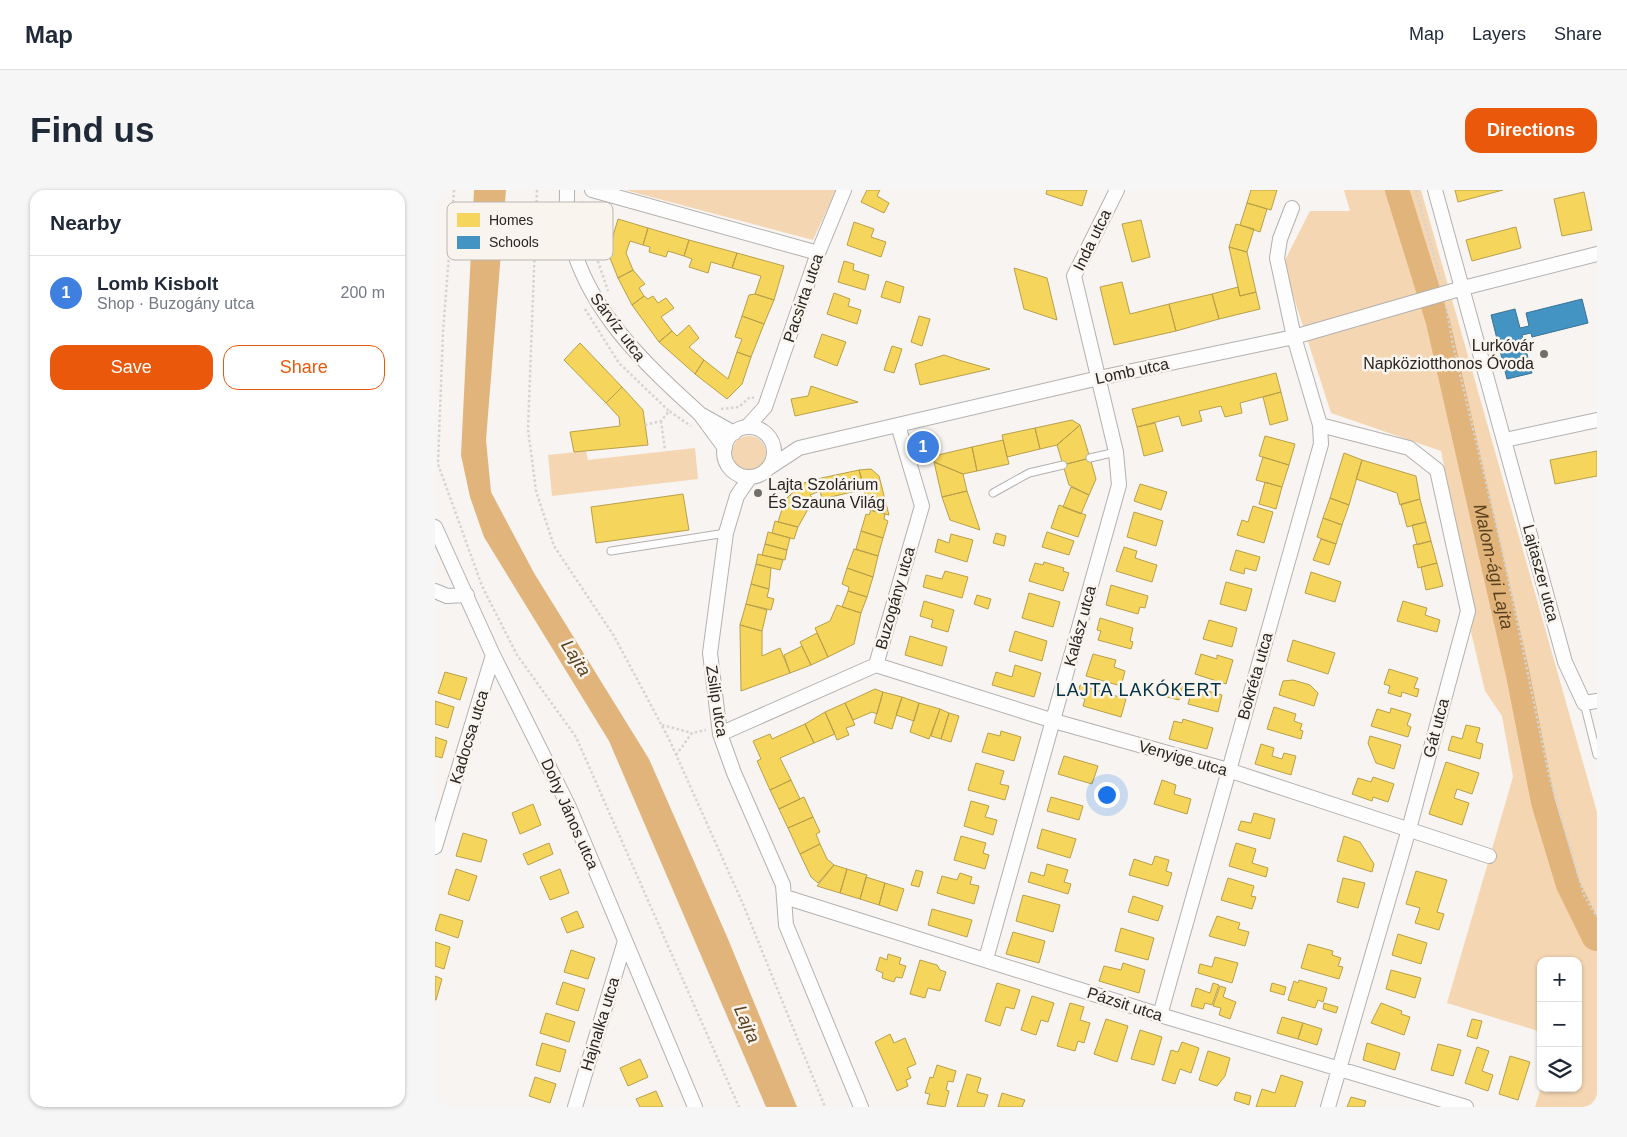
<!DOCTYPE html>
<meta charset="utf-8">
<style>
body{margin:0;font-family:Helvetica,sans-serif;background:#f6f6f7;color:#1f2937}
.controls{position:absolute;right:15px;bottom:15px;display:grid;overflow:hidden;border-radius:10px;box-shadow:0 1px 4px #0004}
.controls button{width:45px;height:45px;display:grid;place-items:center;padding:0;border:0;border-bottom:1px solid #e0e1e3;background:#fff;color:#1f2937;font:25px sans-serif}
.you{position:absolute;left:671px;top:604px;width:18px;height:18px;margin:-12px;border:4px solid #fff;border-radius:50%;background:#1a73e8;box-shadow:0 0 0 8px #1a73e833}
.badge{display:grid;place-items:center;width:32px;height:32px;border-radius:50%;background:#ea580c;color:#fff;font-size:16px;font-weight:700}
.pin{position:absolute;translate:-50% -50%;border:2px solid #fff;box-shadow:0 1px 5px #0006}
.list{margin:0;padding:0;list-style:none}
h2{display:flex;justify-content:space-between;align-items:center;height:65px;margin:0;padding:0 20px;font-size:21px}
h2 small{font-size:16px;font-weight:400;color:#747a83}
.list li{display:grid;grid-template-columns:32px 1fr auto;gap:15px;align-items:center;box-sizing:border-box;height:75px;padding:0 20px;border-top:1px solid #e0e1e3}
.list b{display:block;font-size:19px;white-space:nowrap}
.list p{margin:0;font-size:16px;white-space:nowrap;color:#747a83}
.list em{font-size:16px;font-style:normal;color:#747a83}
.actions{display:flex;gap:10px;padding:15px 20px}
.actions a{flex:1;padding:11px 0;border:1px solid #ea580c;border-radius:15px;text-align:center;font-size:18px;color:#ea580c}
.actions .main{background:#ea580c;color:#fff}
.icon{flex:none;width:28px;height:28px;fill:none;stroke:currentColor;stroke-width:2;stroke-linecap:round;stroke-linejoin:round}
.map{position:relative;flex:none;width:1162px;height:917px;overflow:hidden;border-radius:15px}
header{display:flex;align-items:center;gap:30px;box-sizing:border-box;height:70px;padding:0 25px;background:#fff;border-bottom:1px solid #e0e1e3}
header strong{font-size:24px}
nav{display:flex;gap:28px;margin-inline-start:auto;font-size:18px}
.intro{display:flex;align-items:center;justify-content:space-between;box-sizing:border-box;height:120px;padding:0 30px}
h1{margin:0;font-size:35px}
.button{padding:12px 22px;border-radius:15px;background:#ea580c;color:#fff;font-size:18px;font-weight:700}
main{display:flex;gap:30px;padding:0 30px}
aside{flex:1;background:#fff;border-radius:15px;box-shadow:0 1px 4px #0004}
.map>svg:first-child{display:block}
.green{fill:#f5d6b2}
.water{fill:#e0b47b}
.homes{fill:#f6d55c;stroke:#b8a04b}
.schools{fill:#4393c3;stroke:#3b7293}
.lines{fill:none;stroke-linecap:round;stroke-linejoin:round}
.river{stroke:#e0b47b;stroke-width:24}
.service-casing{stroke:#b3b1af;stroke-width:9}
.minor-casing{stroke:#b3b1af;stroke-width:16}
.path{stroke:#d5d4d3;stroke-width:2.5;stroke-dasharray:2.5 2.5;stroke-linecap:butt}
.service{stroke:#fefdfd;stroke-width:7}
.minor{stroke:#fefdfd;stroke-width:14}
.poi-dot{fill:#706e6c;stroke:#faf4ee;stroke-width:2}
.labels{text-anchor:middle;dominant-baseline:central;stroke-width:5;stroke-linejoin:round;paint-order:stroke}
.street-label{font-size:16px;fill:#282624;stroke:#faf4ee}
.poi-label{font-size:16px;fill:#282624;stroke:#faf4ee;text-anchor:end}
.water-label{font-size:18px;font-style:italic;fill:#5b411f;stroke:#faf4ee}
.neighbourhood-label{font-size:18px;letter-spacing:1px;fill:#013145;stroke:#faf4ee}
.key{fill:#faf4ee;stroke:#bbb6b1;stroke-width:1}
.key-label{font-size:14px;fill:#282624}
</style>
<header>
<strong>Map</strong>
<nav><a>Map</a><a>Layers</a><a>Share</a></nav>
</header>
<div class="intro"><h1>Find us</h1><a class="button">Directions</a></div>
<main>
<aside>
<h2>Nearby<small></small></h2>
<ul class="list">
<li><span class="badge" style="background:#3f7fe0">1</span><div><b>Lomb Kisbolt</b><p>Shop · Buzogány utca</p></div><em>200 m</em></li>
</ul>
<div class="actions"><a class="main">Save</a><a>Share</a></div>
</aside>
<div class="map">
<svg width="1162" height="917" viewBox="0 0 1162 917">
<rect width="100%" height="100%" fill="#f7f4f1"/>
<path class="green" d="M190,0H401L378,50Z
M909,0H986L1162,622V917H1100L1106,898H1143V771H1106V842L1012,813L1078,587L1067,526L1050,501L1036,442L1039,421L1006,261L896,223L848,74L875,21H915Z
M297 263a17 17 0 1 1 34 0a17 17 0 1 1-34 0Z
M260,258L263,289L117,306L113,265L151,261L153,270Z"/>
<path class="water" d="M39,0H71L51,250L56,302L99,383L214,569L293,749L362,917H331L174,551L49,347L35,307L26,265Z"/>
<path class="homes" d="M432,0H445L442,6L454,13L449,23L426,12Z
M612,0H652L647,16L611,4Z
M816,0H842L836,20L812,13Z
M1020,0H1068L1023,12Z
M1149,2L1157,40L1127,46L1119,9Z
M812,13L832,19L825,42L805,35Z
M183,29L213,38L208,55L195,51L191,63L198,80L183,88L173,63Z
M706,30L715,67L697,72L687,34Z
M419,32L439,39L436,47L451,52L446,67L412,55Z
M801,34L819,39L812,62L794,57Z
M1081,37L1086,58L1037,71L1031,50Z
M213,38L254,50L249,66L233,61L231,67L214,62L215,57L208,55Z
M254,50L302,63L297,78L276,72L273,83L254,77L257,69L249,66Z
M794,57L812,62L821,102L805,106Z
M302,63L349,76L339,110L320,104L326,86L297,78Z
M409,71L419,74L418,80L434,85L430,100L403,92Z
M579,78L612,88L622,130L589,119Z
M198,80L210,94L204,98L209,106L197,115L183,88Z
M451,91L469,97L465,113L446,107Z
M687,92L695,124L734,114L741,141L679,155L665,97Z
M803,97L805,106L821,102L825,119L784,129L777,104Z
M399,103L415,109L413,116L426,120L422,134L392,124Z
M320,104L339,110L329,134L307,126L314,105Z
M777,104L784,129L741,141L734,114Z
M209,106L213,109L218,106L223,113L231,108L239,118L226,127L237,141L224,152L197,115Z
M307,126L329,134L316,167L302,162L307,149L300,147Z
M484,126L495,129L487,156L476,152Z
M254,135L264,148L254,157L269,170L260,184L224,152L237,141L242,146Z
M387,144L411,152L402,176L379,167Z
M145,153L187,197L171,213L129,170Z
M457,156L467,159L459,183L449,180Z
M302,162L316,167L307,194L292,209L260,184L269,170L293,189Z
M509,165L527,171L555,179L485,195L480,174Z
M841,183L846,202L805,213L807,223L790,227L786,216L764,221L767,231L747,236L744,226L702,237L697,219Z
M376,196L399,204L423,212L360,226L356,209L373,206Z
M187,197L208,220L213,255L139,262L135,242L185,236L184,227L171,213Z
M846,202L853,230L835,235L828,207Z
M637,230L645,235L622,255L605,259L600,238Z
M720,233L728,261L709,266L702,237Z
M645,235L655,268L628,275L622,255Z
M600,238L605,259L572,267L567,245Z
M830,246L860,254L854,275L824,266Z
M568,250L574,274L542,281L537,257Z
M537,257L542,281L528,284L499,272L503,265Z
M1162,261V286L1120,294L1115,270Z
M909,263L927,270L914,315L895,308Z
M828,267L854,275L847,297L821,290Z
M655,268L661,289L654,305L634,295L628,275Z
M927,270L981,286L985,309L965,315L962,303L921,289Z
M499,272L528,284L532,301L507,307Z
M436,279L444,286L454,325L434,320L424,280Z
M424,280L430,299L387,309L382,289Z
M382,289L385,301L375,305L382,312L372,321L355,305L369,293Z
M830,292L847,297L841,319L824,314Z
M705,294L732,302L726,320L699,311Z
M636,297L654,305L646,324L628,317Z
M532,301L545,340L515,330L507,307Z
M248,304L254,340L161,353L156,317Z
M355,305L372,321L363,337L343,332L347,319L343,317Z
M895,308L914,315L907,335L888,328Z
M985,309L991,332L972,337L966,314Z
M624,315L651,325L643,347L616,338Z
M818,316L838,322L829,353L802,345L807,330L813,332Z
M436,320L450,324L449,329L453,331L448,348L426,341L431,324L434,325Z
M699,322L728,331L721,356L692,347Z
M888,328L907,335L901,354L882,347Z
M340,331L363,337L359,349L337,343Z
M991,332L996,351L982,355L977,335Z
M426,341L448,348L443,366L421,359Z
M333,342L355,348L352,360L330,354Z
M612,342L639,351L634,365L607,357Z
M561,343L571,346L569,356L558,353Z
M516,344L538,350L532,372L500,362L503,349L514,353Z
M886,349L901,354L894,375L878,370Z
M996,351L1002,373L983,378L978,355Z
M330,354L352,360L350,370L327,365Z
M689,357L702,361L700,368L722,375L717,392L681,381Z
M419,359L443,366L438,387L412,378Z
M801,360L825,367L821,381L810,378L809,384L795,380Z
M323,364L348,370L345,380L321,374Z
M609,372L629,378L628,381L634,383L628,401L594,391L600,373L608,375Z
M1002,373L1008,396L991,400L986,377Z
M321,374L336,378L334,399L316,394Z
M412,378L438,387L432,407L413,401L414,397L407,394Z
M510,381L533,387L527,408L488,397L491,385L507,389Z
M876,382L906,392L900,412L870,403Z
M791,392L817,399L811,421L785,414Z
M316,394L334,399L332,407L339,409L336,420L311,414Z
M676,395L713,406L710,418L705,417L703,424L671,415Z
M413,401L432,407L426,423L407,417Z
M594,403L625,412L618,437L587,428Z
M542,405L556,409L553,419L539,414Z
M489,411L519,420L513,442L496,437L498,430L485,426Z
M968,411L992,418L990,425L1005,430L1002,442L962,431Z
M311,414L332,420L327,441L305,435Z
M402,415L426,423L419,454L393,467L380,438L395,431Z
M665,428L698,438L695,451L698,452L696,459L663,450L666,441L662,440Z
M774,430L802,438L797,457L768,449Z
M305,435L327,441V466L345,458L355,483L306,501Z
M580,441L612,451L607,471L574,461Z
M382,443L393,467L376,475L365,452Z
M475,446L512,457L507,476L470,465Z
M858,450L900,463L893,484L852,471Z
M367,456L376,475L355,483L349,465Z
M658,464L681,470L679,477L690,481L686,496L651,486Z
M766,464L782,469V465L798,470L791,494L760,484Z
M580,475L606,483L599,507L557,495L561,482L577,487Z
M954,479L983,488L979,498L984,499L982,507L967,502L966,507L953,503L955,496L949,494Z
M10,482L32,488L25,510L3,503Z
M858,490L875,495L883,503L879,516L844,505L848,491Z
M736,492L748,496L744,510L732,507Z
M645,495L691,509L686,527L648,516L650,509L642,506Z
M758,497L787,505L783,522L753,514Z
M440,499L448,502L442,524L437,522L418,530L410,513Z
M448,502L467,507L457,539L439,533Z
M467,507L484,513L479,531L461,525Z
M0,511L19,517L13,538L0,534Z
M410,513L420,535L411,538L414,545L402,550L390,522Z
M484,513L505,519L494,549L475,542Z
M839,517L861,524L859,531L867,534L865,540L868,541L866,549L832,539Z
M956,518L976,524L972,535L976,537L973,547L936,536L942,519L955,523Z
M505,519L514,523L506,549L496,546Z
M390,522L400,544L379,553L370,534Z
M514,523L524,526L516,552L506,549Z
M748,529L778,538L772,559L734,549L739,531L747,533Z
M370,534L379,553L345,568L356,590L335,600L322,571L326,569L318,551L335,544L337,549Z
M1031,535L1045,538L1041,552L1048,554L1045,569L1013,560L1017,546L1027,549Z
M566,541L586,547L579,571L547,562L553,543L565,546Z
M935,546L966,555L959,579L941,573L933,553Z
M0,547L12,551L7,568L0,566Z
M826,554L839,558L837,566L847,569L849,563L861,566L856,585L820,574Z
M629,566L663,576L657,594L623,584Z
M1011,572L1044,583L1037,604L1022,599L1019,608L1034,613L1027,635L994,624Z
M541,573L569,581L565,594L574,596L570,610L533,600Z
M938,587L959,594L953,612L938,607L937,611L917,604L923,588L936,592Z
M356,590L365,609L344,619L335,600Z
M727,590L741,595L739,604L756,609L752,624L719,614Z
M369,607L378,627L353,638L344,619Z
M616,607L648,616L644,630L612,621Z
M536,611L554,616L550,627L562,630L558,645L529,636Z
M98,614L106,635L85,644L77,623Z
M819,623L840,629L835,649L803,640L806,631L816,633Z
M378,627L385,642L381,644L385,654L365,664L353,638Z
M607,639L641,649L635,668L602,658Z
M28,643L52,650L46,672L21,666Z
M526,646L551,653L548,663L554,665L550,679L519,670Z
M909,646L925,652L939,674L937,682L902,671Z
M114,653L118,664L93,675L88,664Z
M801,653L821,659L817,673L833,678L831,687L794,676Z
M385,654L392,669L399,675L383,693L376,687L365,664Z
M720,666L734,670L731,681L737,683L733,696L694,685L699,669L717,675Z
M612,674L633,680L629,692L636,694L633,704L593,692L596,682L609,686Z
M399,675L412,679L405,703L382,696Z
M21,679L42,686L34,711L13,704Z
M125,679L134,703L115,710L105,687Z
M412,679L432,685L425,709L405,703Z
M481,680L488,682L484,697L476,695Z
M981,681L1012,690L1002,722L1009,724L1004,740L980,733L985,718L971,714Z
M525,683L537,687L535,694L544,696L539,714L502,703L507,686L522,690Z
M431,687L450,693L444,715L425,709Z
M793,688L819,696L816,706L821,707L817,719L786,710Z
M908,688L930,693L923,718L902,712Z
M450,693L469,699L462,721L444,715Z
M588,705L625,715L618,742L581,731Z
M698,706L728,716L723,731L693,722Z
M497,719L537,730L532,747L493,735Z
M142,721L149,737L132,743L126,728Z
M5,724L28,731L23,748L0,740Z
M782,726L805,733L803,739L814,742L810,756L774,746Z
M686,738L719,748L713,770L680,761Z
M578,742L610,751L604,773L571,764Z
M963,744L992,753L986,774L957,765Z
M0,752L15,757L9,779L0,776Z
M873,754L898,761L897,765L906,768L903,776L908,777L904,789L866,778Z
M136,760L160,768L153,789L129,782Z
M453,764L466,768L464,774L471,776L467,788L461,787L459,792L447,788L448,783L441,780L445,767L452,770Z
M780,767L803,773L797,793L763,783L765,774L777,777Z
M485,770L502,775L505,780L511,782L505,801L493,798L490,808L475,804Z
M688,773L710,780L704,803L664,791L669,776L686,780Z
M956,780L986,788L980,808L951,799Z
M0,786L7,789L1,810H0Z
M864,790L892,798L888,812L883,810L880,818L853,810L859,791L863,793Z
M128,792L150,799L143,821L121,814Z
M562,793L585,800L579,819L571,817L565,836L550,831Z
M778,793L784,795L777,815L770,813L768,819L756,816L761,798L775,803Z
M837,793L851,797L849,805L835,801Z
M785,796L791,798L788,807L801,812L795,829L784,825L786,818L778,816Z
M597,806L619,813L613,832L606,830L601,845L586,840Z
M635,813L649,817L645,830L655,833L649,853L643,851L640,861L622,856Z
M889,813L903,817L901,823L888,819Z
M946,813L967,821L966,824L975,827L969,845L936,833Z
M111,823L140,832L134,852L105,843Z
M847,827L868,833L863,849L842,843Z
M671,829L693,836L682,872L659,864Z
M1037,829L1047,831L1042,849L1032,846Z
M868,833L887,839L882,855L863,849Z
M705,840L727,847L719,875L696,869Z
M455,844L459,853L470,848L481,874L472,878L476,888L471,890L473,896L462,901L440,852Z
M747,852L764,858L756,883L745,879L740,894L727,890L736,860L743,862Z
M107,853L131,860L125,882L101,875Z
M932,853L965,863L960,880L928,870Z
M1003,854L1026,860L1018,886L996,880Z
M1042,857L1054,861L1047,881L1058,885L1053,901L1030,893Z
M773,861L795,868L790,886L782,896L764,890Z
M1075,866L1095,872L1083,910L1064,904Z
M205,869L213,887L193,896L185,878Z
M502,875L521,881L518,892L513,891L511,900L514,901L510,917L492,914L495,904L490,903L495,887L498,888Z
M532,884L546,888L542,902L553,905L549,917H522Z
M846,885L868,892L860,917H821L827,899L840,903Z
M100,887L121,894L115,913L94,906Z
M221,901L228,917H205L201,909Z
M801,902L816,906L814,915L799,910Z
M567,903L590,910L587,917H563Z
M916,907L931,911L929,917H912Z"/>
<path class="schools" d="M1147,109L1153,133L1097,147L1096,143L1087,145L1097,183L1072,189L1056,125L1080,119L1085,138L1094,136L1091,123Z"/>
<g class="lines">
<path class="river" id="s1" d="M962,0L1003,132L1083,485L1108,612L1133,695L1159,748L1162,749"/>
<g class="service-casing">
<path id="service" d="M655,268L681,262
M558,303L594,283L628,275
M176,361L291,343
M1149,513L1162,565"/>
</g>
<g class="minor-casing">
<path id="minor" d="M132,0C132,13 131,29 134,42C150,119 210,174 265,224
M157,0L383,63
M1000,0L1130,472L1149,513L1162,511
M885,235L974,258L1002,280L1033,421L974,639L893,917
M312,237L330,217L383,63L409,0
M289 262a25 25 0 1 1 50 0a25 25 0 1 1-50 0Z
M1070,250L1162,230
M290,258L265,224L299,243
M332,279L364,258L664,188L859,147L1028,98L1162,64
M315,287L302,306L291,343L275,463L285,544L299,583L348,695L351,735L426,917
M0,337L58,465L134,617L260,917
M0,401L12,406L32,405
M441,475L619,531L793,580L1054,666
M285,544L441,475L487,316L463,235
M0,657L58,465
M350,707L725,825L1031,917
M551,769L684,295L681,262L639,86L682,0
M725,825L886,254L885,235L859,147L842,68L845,49L857,18
M140,917L190,751"/>
</g>
<path class="path" d="M19,0L8,142L3,274L47,396L82,465L141,547L304,917
M102,0L93,239L101,301L119,356L179,446L234,549L308,714L390,917
M981,0L1006,91
M146,13L150,12L151,36L173,101
M1011,116L1018,155L1067,359L1114,585L1149,705L1162,727
M150,119L184,173L234,221
M286,219L304,217L315,207L319,208
M226,231L230,260
M210,235L226,231L234,221L256,236
M227,535L257,543
M241,565L257,543L271,540"/>
<use href="#service" class="service"/>
<use href="#minor" class="minor"/>
</g>
<g class="poi-dot">
<circle cx="1109" cy="164" r="5"/>
<circle cx="323" cy="303" r="5"/>
</g>
<g class="labels">
<g class="street-label">
<text transform="translate(657 50) rotate(-64)">Inda utca</text>
<text transform="translate(368 108) rotate(-71)">Pacsirta utca</text>
<text transform="translate(183 137) rotate(53)">Sárvíz utca</text>
<text transform="translate(697 181) rotate(-12)">Lomb utca</text>
<text transform="translate(1106 383) rotate(75)">Lajtaszer utca</text>
<text transform="translate(460 408) rotate(-74)">Buzogány utca</text>
<text transform="translate(645 436) rotate(-75)">Kalász utca</text>
<text transform="translate(820 486) rotate(-74)">Bokréta utca</text>
<text transform="translate(282 511) rotate(81)">Zsilip utca</text>
<text transform="translate(1001 538) rotate(-75)">Gát utca</text>
<text transform="translate(34 547) rotate(-73)">Kadocsa utca</text>
<text transform="translate(748 568) rotate(16)">Venyige utca</text>
<text transform="translate(135 624) rotate(66)">Dohy János utca</text>
<text transform="translate(690 814) rotate(18)">Pázsit utca</text>
<text transform="translate(165 834) rotate(-73)">Hajnalka utca</text>
</g>
<g class="poi-label">
<text x="1099" y="155">Lurkóvár<tspan x="1099" dy="18">Napköziotthonos Óvoda</tspan></text>
<text x="333" y="294" text-anchor="start">Lajta Szolárium<tspan x="333" dy="18">És Szauna Világ</tspan></text>
</g>
<g class="water-label">
<text stroke="none"><textPath href="#s1" startOffset="389">Malom-ági Lajta</textPath></text>
<text transform="translate(141 468) rotate(58)">Lajta</text>
<text transform="translate(312 834) rotate(67)">Lajta</text>
</g>
<g class="neighbourhood-label">
<text x="704" y="500">LAJTA LAKÓKERT</text>
</g>
</g>
<rect x="12" y="12" width="166" height="58" rx="8" class="key"/>
<rect x="22" y="23" width="23" height="14" fill="#f6d55c"/>
<rect x="22" y="46" width="23" height="13" fill="#4393c3"/>
<g class="key-label">
<text x="54" y="35">Homes</text>
<text x="54" y="57">Schools</text>
</g>
</svg>
<div class="controls">
<button>+</button>
<button>−</button>
<button><svg class="icon" aria-label="layers" viewBox="0 0 24 24"><path d="M12 4l9 5-9 5-9-5zM3 14l9 5 9-5"/></svg></button>
</div>
<div class="you"></div>
<div class="pin badge" style="left:488px;top:257px;background:#3f7fe0">1</div>
</div>
</main>
